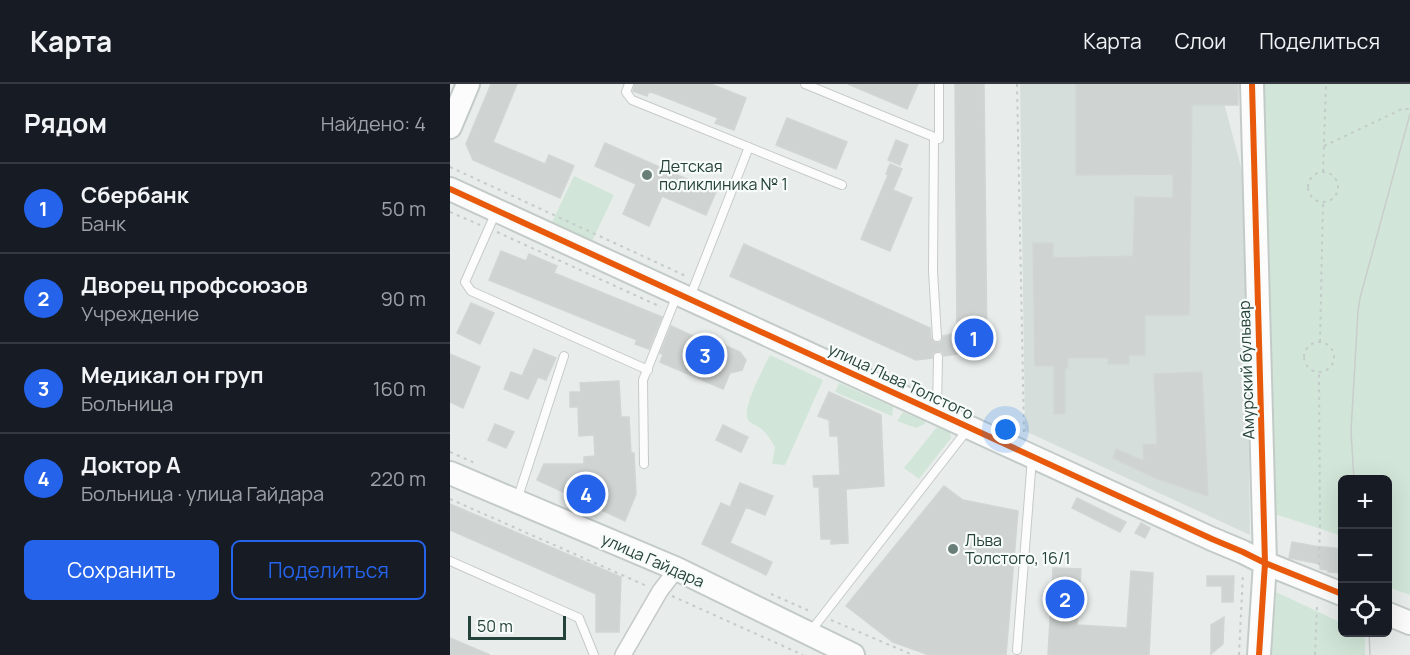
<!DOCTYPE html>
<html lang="ru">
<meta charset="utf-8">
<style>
body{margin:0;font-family:Manrope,sans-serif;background:#20242c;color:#f1f3f6}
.controls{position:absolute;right:18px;bottom:18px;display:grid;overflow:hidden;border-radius:9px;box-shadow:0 6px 24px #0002}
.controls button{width:54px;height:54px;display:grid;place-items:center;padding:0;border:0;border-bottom:2px solid #363941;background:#171b24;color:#f1f3f6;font:30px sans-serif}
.scale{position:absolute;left:18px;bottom:15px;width:98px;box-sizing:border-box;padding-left:6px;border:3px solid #24423a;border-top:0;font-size:16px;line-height:21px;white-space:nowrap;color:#24423a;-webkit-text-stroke:4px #f7fbf9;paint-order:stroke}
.you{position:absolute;left:556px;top:346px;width:21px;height:21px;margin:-15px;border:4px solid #fff;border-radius:50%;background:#1a73e8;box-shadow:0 0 0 9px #1a73e833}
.badge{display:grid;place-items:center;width:39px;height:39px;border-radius:50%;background:#2563eb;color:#fff;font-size:20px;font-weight:700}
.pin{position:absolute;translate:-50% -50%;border:3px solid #fff;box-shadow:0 2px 6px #0006}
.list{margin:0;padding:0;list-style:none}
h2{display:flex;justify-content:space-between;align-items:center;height:78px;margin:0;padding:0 24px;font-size:26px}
h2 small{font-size:20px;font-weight:400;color:#9ea1a6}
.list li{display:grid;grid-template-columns:39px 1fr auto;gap:18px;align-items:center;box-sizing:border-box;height:90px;padding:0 24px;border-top:2px solid #363941}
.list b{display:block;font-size:22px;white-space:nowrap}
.list p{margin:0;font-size:20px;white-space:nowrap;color:#9ea1a6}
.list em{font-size:20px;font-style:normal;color:#9ea1a6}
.actions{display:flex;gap:12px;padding:18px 24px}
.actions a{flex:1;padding:14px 0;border:2px solid #2563eb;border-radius:9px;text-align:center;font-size:21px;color:#2563eb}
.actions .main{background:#2563eb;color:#fff}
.icon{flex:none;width:33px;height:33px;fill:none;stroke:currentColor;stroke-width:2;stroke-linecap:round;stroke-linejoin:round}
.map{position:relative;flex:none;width:960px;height:571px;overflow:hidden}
header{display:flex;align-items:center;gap:36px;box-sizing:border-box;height:84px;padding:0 30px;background:#171b24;border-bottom:2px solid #363941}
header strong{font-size:28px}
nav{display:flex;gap:33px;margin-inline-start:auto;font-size:21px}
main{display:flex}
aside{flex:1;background:#171b24}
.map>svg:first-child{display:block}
.built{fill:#d6dedb}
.green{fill:#d1e6d8}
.building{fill:#cfd4d2;stroke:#d1d6d4;stroke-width:1.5}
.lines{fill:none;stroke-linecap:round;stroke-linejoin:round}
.lane-casing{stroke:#c5cac8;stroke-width:10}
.street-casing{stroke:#c5cac8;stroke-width:18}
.secondary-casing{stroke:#c3cbc8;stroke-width:26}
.path{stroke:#c3ccca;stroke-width:2;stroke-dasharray:3 4.5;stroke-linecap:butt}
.lane{stroke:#fcfcfc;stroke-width:8}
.street{stroke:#fcfcfc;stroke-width:15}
.secondary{stroke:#fcfcfc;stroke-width:22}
.tram{stroke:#c9cdcc;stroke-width:1.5}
.cycleway-casing{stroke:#f7fbf9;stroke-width:10}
.cycleway{stroke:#e8590c;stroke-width:6}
.poi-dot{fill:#697e78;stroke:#f7fbf9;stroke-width:2}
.labels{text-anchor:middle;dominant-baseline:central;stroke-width:4.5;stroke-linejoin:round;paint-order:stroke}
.poi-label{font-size:16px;fill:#24423a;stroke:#f7fbf9;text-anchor:start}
.street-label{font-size:16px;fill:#24423a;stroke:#f7fbf9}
</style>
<header>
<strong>Карта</strong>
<nav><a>Карта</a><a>Слои</a><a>Поделиться</a></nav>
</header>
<main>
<aside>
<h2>Рядом<small>Найдено: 4</small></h2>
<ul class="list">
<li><span class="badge">1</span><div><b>Сбербанк</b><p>Банк</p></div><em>50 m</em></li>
<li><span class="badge">2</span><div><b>Дворец профсоюзов</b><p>Учреждение</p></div><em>90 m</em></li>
<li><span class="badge">3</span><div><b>Медикал он груп</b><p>Больница</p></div><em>160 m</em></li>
<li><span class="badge">4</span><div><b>Доктор А</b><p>Больница · улица Гайдара</p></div><em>220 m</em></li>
</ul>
<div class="actions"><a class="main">Сохранить</a><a>Поделиться</a></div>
</aside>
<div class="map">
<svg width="960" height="571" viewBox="0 0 960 571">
<rect width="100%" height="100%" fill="#e8edeb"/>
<path class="built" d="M570,0H769L795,98L800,451L575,347Z"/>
<path class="green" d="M813,0H960V511L938,503V396H892V452L825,430Z
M124,92L164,111L142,157L102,138Z
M320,271L373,296L335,381L322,380L325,363C320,355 316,347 307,342C304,340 301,340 299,337C289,328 315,282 320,271Z
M389,299L443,323L442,332L385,308Z
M453,328L475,337V340L466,344L447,337Z
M487,343L500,348L501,354L469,395L454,384Z
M826,508L892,539V548L915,549V571H822Z"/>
<path class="building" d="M41,0H67L43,58L95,80L99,71L124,82L110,114L23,76L16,60Z
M185,0H261L296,14L284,46L265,39L268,34L199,7L197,12L183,7Z
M398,0H468L457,25Z
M505,0H534L537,266L494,272L492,268L488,267L483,269L482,274L466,276L280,192L294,160L480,244L481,254L485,259L491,258L493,252L507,249Z
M626,0H788V21H742L739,231H695V271H679V280H658V274H617L618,284H615V330H604V282H585L583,159H603V174L683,172L685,113L723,114V90L626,91Z
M337,34L397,58L386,85L326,61Z
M446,56L458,61L450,81L438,76Z
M155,59L266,108L256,131L212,112L199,142L173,130L186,100L145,82Z
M440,80L452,85L443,106L462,114L440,167L411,155L438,91L436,90Z
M51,167L76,177L79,170L107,182L104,189L212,233L199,265L185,260L187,256L39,196Z
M21,219L44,229L30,260L7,249Z
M221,242L245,253L261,255L290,268L296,276L292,286L280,289L273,305L210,278L213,271L210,269Z
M84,265L106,274L96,296L88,293L78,315L54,305L61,288L72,292Z
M0,270L30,283L13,324L0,318Z
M752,288L758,412L708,395L663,374L666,365L694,377L693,361L707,360L704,290Z
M169,297L171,333H179L181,369H184L186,410L175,437L87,396L94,380H134V373L145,372L144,351L129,352L128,323H120V308H131L130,299Z
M379,308L431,331L434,402L396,405L398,459L381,460V455H371L369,403H364L363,392L390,391L388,352H380L379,336L368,332Z
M45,340L64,348L56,364L38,356Z
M273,341L298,353L291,368L266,356Z
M290,399L323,412L315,431L296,423L280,459L322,478L316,491L252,460L271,419L280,423Z
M494,402L513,416L568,427L556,571H479L443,558L396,522Z
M627,414L676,438L670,448L622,424Z
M0,420L171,493L169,548H146V510L0,446Z
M691,439L700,444L695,454L685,449Z
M842,458L864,462L892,465V489L878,488V486L870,485V480L839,474Z
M603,484L631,485L627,541L677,544L681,487L703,489L699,571H598Z
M757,492H784L783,518H772V502H757Z
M774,533L773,560L761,570V541Z
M0,554L40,571H0Z"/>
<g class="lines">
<g class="lane-casing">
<path id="lane" d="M179,0L176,8L182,16L392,101
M355,0L489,55V0
M484,53L483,187L487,253
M46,128L15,198L21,207L198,286
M240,213L299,63
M487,324L488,273
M194,380L193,296L227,211
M67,416L114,272
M0,477L129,534L144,571
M360,548L518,345
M567,566L582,374"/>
</g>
<g class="street-casing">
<path id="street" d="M173,571L210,507L227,485"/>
</g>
<g class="secondary-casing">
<path id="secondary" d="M802,0L815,479L809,571
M0,43L18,0
M0,105L762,455L793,468L815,479L892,510
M0,389L227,485L403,571
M938,530L960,539"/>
</g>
<path class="path" d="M567,0L574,348
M874,62L952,25H960
M0,83L238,193
M858 103a15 15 0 1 1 30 0a15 15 0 1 1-30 0Z
M873,88L876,0
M0,128L30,141
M47,148L211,223
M870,258L873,119
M854 273a15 15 0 1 1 30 0a15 15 0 1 1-30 0Z
M0,368L25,379
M0,415L197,502
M869,481L870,437L869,287
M321,510L362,528
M222,512L353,571
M381,536L463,571
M789,571L793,489
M865,571L867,520"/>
<use href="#lane" class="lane"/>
<use href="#street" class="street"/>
<use href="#secondary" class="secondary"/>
<path class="tram" d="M904,396L901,347L908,227L910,214L960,30
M919,548L920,571"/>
<g class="cycleway-casing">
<path id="cycleway" d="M802,0L815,479L809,571
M0,105L762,455L793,468L815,479L892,510"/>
</g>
<use href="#cycleway" class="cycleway"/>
</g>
<g class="poi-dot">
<circle cx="197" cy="91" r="6"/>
<circle cx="503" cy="465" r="6"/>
</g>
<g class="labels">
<g class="poi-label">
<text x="209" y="82">Детская<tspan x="209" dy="18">поликлиника № 1</tspan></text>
<text x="515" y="456">Льва<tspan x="515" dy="18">Толстого, 16/1</tspan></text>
</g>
<g class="street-label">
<text transform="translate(796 286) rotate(-92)">Амурский бульвар</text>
<text transform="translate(451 297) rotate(25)">улица Льва Толстого</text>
<text transform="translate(203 476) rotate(24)">улица Гайдара</text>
</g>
</g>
</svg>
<div class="controls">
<button>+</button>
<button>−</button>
<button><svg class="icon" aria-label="locate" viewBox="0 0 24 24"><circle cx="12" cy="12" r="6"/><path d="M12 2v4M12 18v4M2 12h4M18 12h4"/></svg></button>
</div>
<div class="scale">50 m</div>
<div class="you"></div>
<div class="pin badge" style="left:524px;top:254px">1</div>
<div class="pin badge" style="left:615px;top:515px">2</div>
<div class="pin badge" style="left:255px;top:271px">3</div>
<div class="pin badge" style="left:136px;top:410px">4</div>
</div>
</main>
